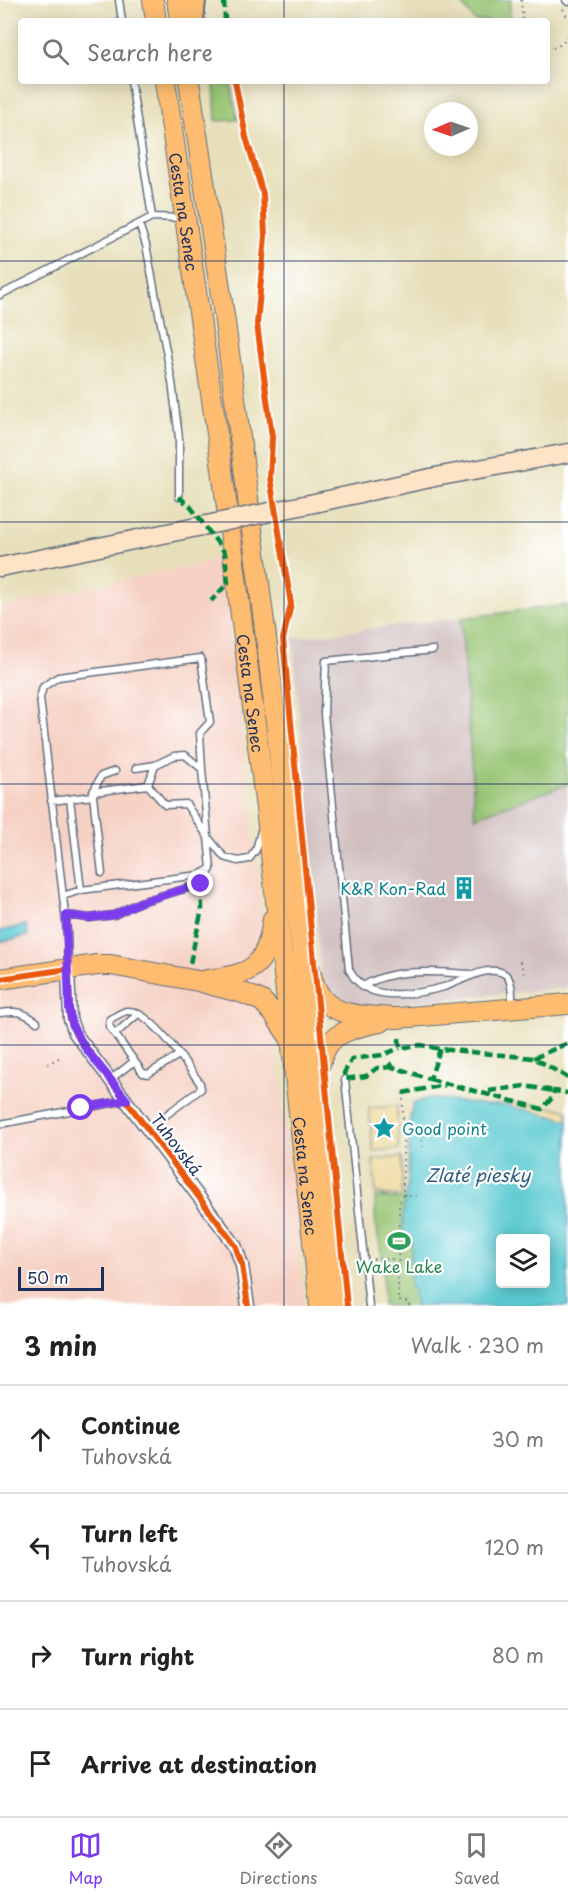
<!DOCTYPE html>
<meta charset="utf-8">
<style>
body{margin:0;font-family:"Playpen Sans",sans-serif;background:#f6f6f6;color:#222}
.controls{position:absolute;right:18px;bottom:18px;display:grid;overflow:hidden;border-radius:6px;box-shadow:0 3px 15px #0003}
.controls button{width:54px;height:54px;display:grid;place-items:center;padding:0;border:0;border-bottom:2px solid #e0e0e0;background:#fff;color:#222;font:30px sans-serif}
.compass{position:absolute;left:424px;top:102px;width:54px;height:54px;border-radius:50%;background:#fff;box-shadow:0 3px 15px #0003;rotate:268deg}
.scale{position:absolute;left:18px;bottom:15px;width:86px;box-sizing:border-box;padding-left:6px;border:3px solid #1b2f5e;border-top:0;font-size:16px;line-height:21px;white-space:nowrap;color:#1b2f5e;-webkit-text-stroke:4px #fff;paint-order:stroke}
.stop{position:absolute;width:18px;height:18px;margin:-14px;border:4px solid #7c3aed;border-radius:50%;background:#fff}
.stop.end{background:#7c3aed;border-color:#fff;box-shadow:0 2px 6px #0008}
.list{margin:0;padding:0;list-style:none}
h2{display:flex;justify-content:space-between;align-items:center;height:78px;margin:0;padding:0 24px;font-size:26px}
h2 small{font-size:20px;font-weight:400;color:#767676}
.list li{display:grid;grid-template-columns:39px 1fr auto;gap:18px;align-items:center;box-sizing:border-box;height:108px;padding:0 24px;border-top:2px solid #e0e0e0}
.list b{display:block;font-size:22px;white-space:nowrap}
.list p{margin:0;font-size:20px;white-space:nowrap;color:#767676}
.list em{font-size:20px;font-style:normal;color:#767676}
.icon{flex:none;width:33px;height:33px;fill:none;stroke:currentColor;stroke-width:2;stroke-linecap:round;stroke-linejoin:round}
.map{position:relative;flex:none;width:568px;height:1306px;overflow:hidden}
.search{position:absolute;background:#fff;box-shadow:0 3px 15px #0003;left:18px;right:18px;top:18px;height:66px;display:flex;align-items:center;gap:15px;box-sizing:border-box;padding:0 21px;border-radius:6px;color:#767676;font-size:22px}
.sheet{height:510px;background:#fff}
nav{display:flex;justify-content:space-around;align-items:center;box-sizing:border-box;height:84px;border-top:2px solid #e0e0e0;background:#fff;font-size:16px;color:#767676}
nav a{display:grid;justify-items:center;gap:3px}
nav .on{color:#7c3aed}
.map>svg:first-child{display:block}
.built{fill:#f6d2c5}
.industrial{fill:#d1bfbf}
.green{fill:#95c371;stroke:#587968;stroke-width:1.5}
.sand{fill:#eeda9e;stroke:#84847e;stroke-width:1.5}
.water{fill:#5ccad1;stroke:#3c7c98;stroke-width:1.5;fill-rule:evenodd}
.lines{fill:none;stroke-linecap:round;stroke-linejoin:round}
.service-casing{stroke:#626d7e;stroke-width:9}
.minor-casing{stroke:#626d7e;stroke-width:15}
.secondary-casing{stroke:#626d7e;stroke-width:21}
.primary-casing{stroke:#626d7e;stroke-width:22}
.motorway-casing{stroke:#626d7e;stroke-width:26}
.path{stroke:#626d7e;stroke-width:2;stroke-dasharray:1.5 4.5;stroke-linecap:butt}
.service{stroke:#fff;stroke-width:6}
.minor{stroke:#fff;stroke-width:12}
.secondary{stroke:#fee4c6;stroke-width:18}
.primary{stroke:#fdbc70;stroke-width:20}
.motorway{stroke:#fdbc70;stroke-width:22}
.secondary-bridge-casing{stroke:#626d7e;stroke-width:21;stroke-linecap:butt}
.secondary-bridge{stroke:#fee4c6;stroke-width:18}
.quiet{stroke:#00873e;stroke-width:4.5;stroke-dasharray:9 4.5;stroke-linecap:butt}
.cycleway-casing{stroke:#fff;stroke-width:10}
.cycleway{stroke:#e8590c;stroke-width:6}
.route{stroke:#7c3aed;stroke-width:8}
.grid{fill:none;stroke:#1b2f5e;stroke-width:1.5;stroke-opacity:0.55}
.labels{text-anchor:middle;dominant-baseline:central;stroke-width:4.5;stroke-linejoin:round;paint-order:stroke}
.street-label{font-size:16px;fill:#1b2f5e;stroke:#fff}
.culture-label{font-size:16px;fill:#0d838f;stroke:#fff;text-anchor:end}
.leisure-label{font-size:16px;fill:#27864d;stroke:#fff}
.water-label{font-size:18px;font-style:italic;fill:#2e5e80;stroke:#fff}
</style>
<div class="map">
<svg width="568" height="1306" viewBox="0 0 568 1306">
<rect width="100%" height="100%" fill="#fff"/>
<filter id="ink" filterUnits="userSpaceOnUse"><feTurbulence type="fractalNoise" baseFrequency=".0167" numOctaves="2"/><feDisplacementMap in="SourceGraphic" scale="12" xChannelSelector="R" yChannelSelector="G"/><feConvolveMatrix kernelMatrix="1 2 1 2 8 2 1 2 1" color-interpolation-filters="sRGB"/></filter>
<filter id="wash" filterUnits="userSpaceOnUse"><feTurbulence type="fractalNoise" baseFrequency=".008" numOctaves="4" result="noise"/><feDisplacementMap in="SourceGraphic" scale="24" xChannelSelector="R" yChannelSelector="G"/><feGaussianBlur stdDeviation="1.35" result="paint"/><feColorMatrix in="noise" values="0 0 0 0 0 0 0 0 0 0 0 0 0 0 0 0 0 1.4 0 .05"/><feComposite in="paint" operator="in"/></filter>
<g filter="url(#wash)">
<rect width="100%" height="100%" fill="#e7dfb9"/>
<path class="built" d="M223,558L305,1306H0V607Z"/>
<path class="industrial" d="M568,605V988L369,1006L343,1003L331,994L321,979L293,638Z"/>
<path class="green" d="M459,0H511L509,21H475Z
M214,81H230L238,120L216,121Z
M568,605V784L475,817L461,618Z
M375,1197L418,1199L419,1306H383V1263L375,1219Z"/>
<path class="sand" d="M509,1102L568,1110V1120L506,1105Z
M397,1106L399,1149L373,1151L369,1108Z
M402,1157V1195L376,1194L373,1160Z"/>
<path class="water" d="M26,925L28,936L0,942V931Z
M428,1098L486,1105H506L568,1120V1306H416L410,1281L412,1241L410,1237L404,1235C401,1216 406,1198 408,1179C409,1154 407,1128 413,1104ZM500,1238H546V1284H500Z"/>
</g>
<g filter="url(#ink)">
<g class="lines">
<g class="service-casing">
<path id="service" d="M119,0L122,21
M566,0L568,2
M131,81L152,217
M139,224L146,245L172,382L179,438V497
M0,295L152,217L182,218
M433,650L326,661L324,714L349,969C364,1004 414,995 444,987C460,982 490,962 506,975C513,981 512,997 512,1006
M136,768L155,765
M148,785L155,765L174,756L185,755L202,769L208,837L224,857L238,861L249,859L256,850L261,831
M93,792L101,776L115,771
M93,796L102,873
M51,801L93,796V792L148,785L165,805L186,804L208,837L211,869L201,884L140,902L114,915L89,918L66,915
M81,890L199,875L210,869
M63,896L81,890L70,799
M68,965L67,931L40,698L43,687L58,677L201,658L210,722L200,733L202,769
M362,987C392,967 435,972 470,974
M0,1013C18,1011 22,1011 37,1022
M115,1034L138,1014
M111,1079L133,1062
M345,1079L369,1306
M162,1118L201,1089L200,1083C187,1066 151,1009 127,1011C121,1012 115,1017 110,1019L109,1026L143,1073L148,1074L179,1055
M0,1124L127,1100"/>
</g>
<g class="minor-casing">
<path id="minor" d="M68,969L70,1019L75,1033L235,1245L242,1265L248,1306"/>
</g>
<g class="secondary-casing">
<path id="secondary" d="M319,502L435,477L568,453
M0,567L65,554"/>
</g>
<g class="primary-casing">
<g id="primary">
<path d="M153,0L156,21"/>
<path d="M177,0L180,21"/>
<path id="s1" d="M165,81L220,454L266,808L320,1306"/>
<path d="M189,81L225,322L268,653L301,945L336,1306"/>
<path d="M310,970C312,979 315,989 321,997C337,1019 373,1016 397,1018L568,1004"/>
<path d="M0,979L97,965H111L198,981L243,993L262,1001L273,1013L290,1038"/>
<path d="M207,980C253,974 266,968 273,919"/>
<path d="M316,1077C319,1067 322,1054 328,1045C338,1030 364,1025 381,1022"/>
</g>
</g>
<g class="motorway-casing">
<path id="motorway" d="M192,21L194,0"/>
</g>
<path class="path" d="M521,0L523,21
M563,9L568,19
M547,49C556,48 565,44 568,34
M524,974L520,962L525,961
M47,1064L59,1058
M403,1093V1195L399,1205L398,1301L409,1302V1306
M404,1135L422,1134V1147
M403,1195L418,1196
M373,1259H397"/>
<use href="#service" class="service"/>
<use href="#minor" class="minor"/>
<use href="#secondary" class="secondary"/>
<use href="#primary" class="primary"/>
<use href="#motorway" class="motorway"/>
<g class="secondary-bridge-casing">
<path id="secondary-bridge" d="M65,554L319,502"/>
</g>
<use href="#secondary-bridge" class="secondary-bridge"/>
<path class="quiet" d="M224,0L225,21
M179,497L190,506L225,553L228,583L211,601
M190,963L202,909L201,884
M399,1038L400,1048L421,1045L440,1049L534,1058L568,1078
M534,1058L568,1043
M389,1063L393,1067L430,1079L440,1049
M393,1067L377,1068L366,1076L345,1079L344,1073L352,1059L382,1055L400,1048
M430,1079L542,1109L552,1098L554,1091L568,1093
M489,1091L525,1086L554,1091
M403,1093L445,1085"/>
<g class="cycleway-casing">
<path id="cycleway" d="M235,81L246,137L263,194L265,236L257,324L272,437L270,478L291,604L283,639L347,1306
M0,979L68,969L70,1019L75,1033L235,1245L242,1265L248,1306"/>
</g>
<use href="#cycleway" class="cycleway"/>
</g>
</g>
<g class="lines" filter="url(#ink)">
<path class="route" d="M81,1108L127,1100L86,1049L73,1027L69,1009L66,915L89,918L114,915L140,902L201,884"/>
</g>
<path class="grid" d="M284,0V21M284,81V1306M0,261H568M0,522H568M0,784H568M0,1045H568"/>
<defs>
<g id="building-bare" transform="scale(1.8)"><path d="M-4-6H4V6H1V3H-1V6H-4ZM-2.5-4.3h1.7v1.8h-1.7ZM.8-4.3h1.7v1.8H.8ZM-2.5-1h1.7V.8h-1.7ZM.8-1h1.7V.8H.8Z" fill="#0f9aa8" stroke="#fff" stroke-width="2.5" paint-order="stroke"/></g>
<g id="sight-bare" transform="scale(1.8)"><path d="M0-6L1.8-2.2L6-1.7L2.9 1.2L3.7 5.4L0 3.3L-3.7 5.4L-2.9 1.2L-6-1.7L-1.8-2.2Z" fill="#0f9aa8" stroke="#fff" stroke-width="2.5" paint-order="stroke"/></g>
<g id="stadium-bare" transform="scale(1.8)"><path d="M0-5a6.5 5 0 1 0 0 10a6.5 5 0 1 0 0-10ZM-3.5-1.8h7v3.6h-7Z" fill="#2e9e5b" stroke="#fff" stroke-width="2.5" paint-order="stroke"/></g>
</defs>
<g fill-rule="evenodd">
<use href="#building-bare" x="464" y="888"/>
<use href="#sight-bare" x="384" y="1128"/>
<use href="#stadium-bare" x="399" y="1241"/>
</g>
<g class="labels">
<g class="street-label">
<text stroke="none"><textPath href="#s1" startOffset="132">Cesta na Senec</textPath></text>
<text stroke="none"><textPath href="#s1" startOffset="618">Cesta na Senec</textPath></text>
<text transform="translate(177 1144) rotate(53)">Tuhovská</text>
<text stroke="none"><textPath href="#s1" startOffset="1104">Cesta na Senec</textPath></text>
</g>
<g class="culture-label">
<text x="446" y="888">K&amp;R Kon-Rad</text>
<text x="402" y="1128" text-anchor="start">Good point</text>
</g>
<g class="leisure-label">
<text x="399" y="1266">Wake Lake</text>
</g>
<g class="water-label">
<text x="478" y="1174">Zlaté piesky</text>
</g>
</g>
</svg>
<div class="controls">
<button><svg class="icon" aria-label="layers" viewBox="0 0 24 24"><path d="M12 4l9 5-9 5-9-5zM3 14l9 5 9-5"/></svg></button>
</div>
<svg class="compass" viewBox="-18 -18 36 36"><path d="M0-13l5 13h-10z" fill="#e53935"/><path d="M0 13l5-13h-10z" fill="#767676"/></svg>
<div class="scale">50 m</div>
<div class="stop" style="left:81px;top:1108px"></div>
<div class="stop end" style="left:201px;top:884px"></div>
<div class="search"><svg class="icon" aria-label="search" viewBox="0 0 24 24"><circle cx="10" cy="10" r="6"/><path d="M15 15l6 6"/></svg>Search here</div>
</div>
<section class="sheet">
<h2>3 min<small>Walk · 230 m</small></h2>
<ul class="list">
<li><svg class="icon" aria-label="ahead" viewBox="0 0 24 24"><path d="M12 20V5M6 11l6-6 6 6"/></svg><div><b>Continue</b><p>Tuhovská</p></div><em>30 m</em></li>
<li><svg class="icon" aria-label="left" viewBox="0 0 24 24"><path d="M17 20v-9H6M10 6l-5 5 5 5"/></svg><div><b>Turn left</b><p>Tuhovská</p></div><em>120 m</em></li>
<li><svg class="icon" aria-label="right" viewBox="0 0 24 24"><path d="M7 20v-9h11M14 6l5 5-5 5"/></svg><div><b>Turn right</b></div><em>80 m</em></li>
<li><svg class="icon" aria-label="arrive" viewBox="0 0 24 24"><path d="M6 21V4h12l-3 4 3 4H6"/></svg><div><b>Arrive at destination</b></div></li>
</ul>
</section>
<nav>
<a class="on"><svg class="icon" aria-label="map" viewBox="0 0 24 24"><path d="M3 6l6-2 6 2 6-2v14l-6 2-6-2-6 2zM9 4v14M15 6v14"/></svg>Map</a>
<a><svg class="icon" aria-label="directions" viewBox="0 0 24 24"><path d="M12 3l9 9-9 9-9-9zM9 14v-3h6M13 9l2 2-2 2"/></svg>Directions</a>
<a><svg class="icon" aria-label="saved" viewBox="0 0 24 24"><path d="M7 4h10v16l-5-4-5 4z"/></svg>Saved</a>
</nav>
